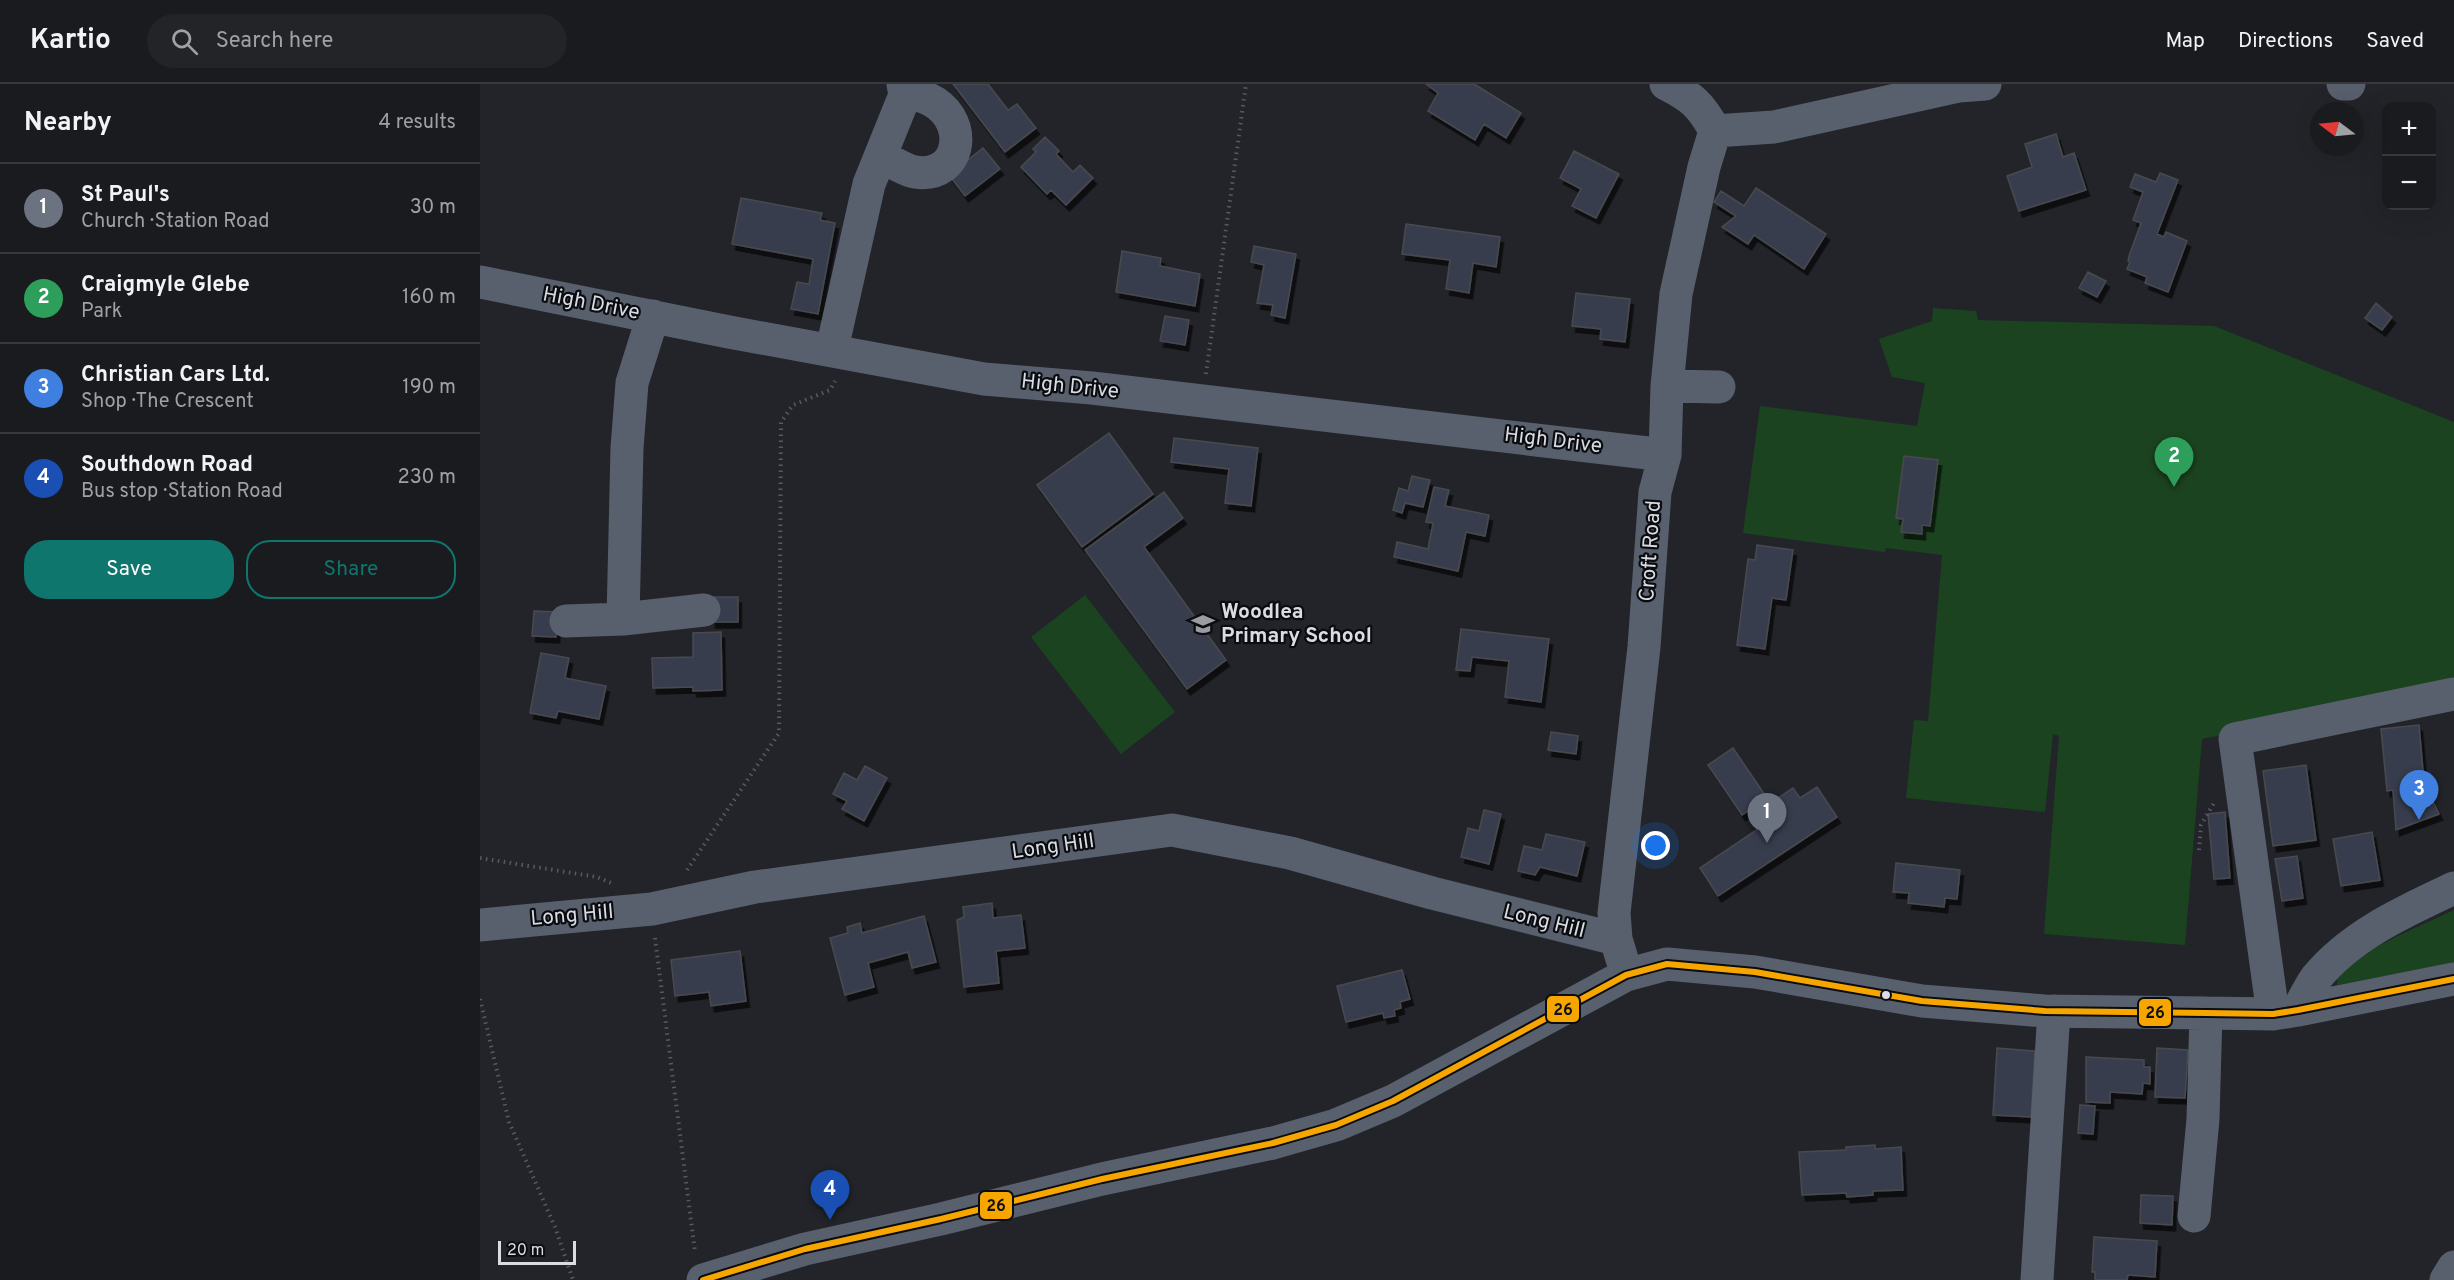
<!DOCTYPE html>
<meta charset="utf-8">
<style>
body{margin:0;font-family:Overpass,sans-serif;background:#232428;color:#f1f3f6}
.controls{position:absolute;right:18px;top:18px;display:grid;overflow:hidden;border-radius:12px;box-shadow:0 6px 24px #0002}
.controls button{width:54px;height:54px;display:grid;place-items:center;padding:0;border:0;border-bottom:2px solid #38393d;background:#1a1b1f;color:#f1f3f6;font:30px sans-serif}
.compass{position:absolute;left:1830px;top:18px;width:54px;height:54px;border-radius:50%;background:#1a1b1f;box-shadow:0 6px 24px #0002;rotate:286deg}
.scale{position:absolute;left:18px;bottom:15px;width:78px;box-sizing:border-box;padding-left:6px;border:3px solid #dadce3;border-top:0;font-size:16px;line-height:21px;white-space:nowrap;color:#dadce3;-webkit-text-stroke:4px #0a0c10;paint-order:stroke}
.you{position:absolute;left:1176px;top:762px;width:21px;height:21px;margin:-15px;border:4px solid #fff;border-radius:50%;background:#1a73e8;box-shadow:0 0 0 9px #1a73e833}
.badge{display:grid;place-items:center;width:39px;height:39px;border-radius:50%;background:#0f766e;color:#fff;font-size:20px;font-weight:700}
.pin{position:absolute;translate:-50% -50px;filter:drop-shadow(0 2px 3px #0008)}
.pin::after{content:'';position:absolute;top:32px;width:21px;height:18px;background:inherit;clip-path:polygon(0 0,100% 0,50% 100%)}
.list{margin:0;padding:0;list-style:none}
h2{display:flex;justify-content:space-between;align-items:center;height:78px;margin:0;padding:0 24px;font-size:26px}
h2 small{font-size:20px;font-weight:400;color:#9fa1a4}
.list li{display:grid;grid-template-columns:39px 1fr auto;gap:18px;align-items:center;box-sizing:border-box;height:90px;padding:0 24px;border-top:2px solid #38393d}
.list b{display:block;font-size:22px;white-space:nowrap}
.list p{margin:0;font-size:20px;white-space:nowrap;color:#9fa1a4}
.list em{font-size:20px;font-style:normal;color:#9fa1a4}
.actions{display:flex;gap:12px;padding:18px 24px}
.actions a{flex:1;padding:14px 0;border:2px solid #0f766e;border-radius:24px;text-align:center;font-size:21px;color:#0f766e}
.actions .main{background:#0f766e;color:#fff}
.icon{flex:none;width:33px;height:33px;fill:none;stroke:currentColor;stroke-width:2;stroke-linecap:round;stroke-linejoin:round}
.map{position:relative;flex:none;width:1974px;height:1196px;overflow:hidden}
header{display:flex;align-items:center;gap:36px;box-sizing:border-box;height:84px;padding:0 30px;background:#1a1b1f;border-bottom:2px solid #38393d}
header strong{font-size:28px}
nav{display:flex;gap:33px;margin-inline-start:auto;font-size:21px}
.search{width:420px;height:54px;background:#232428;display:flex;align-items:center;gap:15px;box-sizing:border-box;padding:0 21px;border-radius:33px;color:#9fa1a4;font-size:22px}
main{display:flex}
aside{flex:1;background:#1a1b1f}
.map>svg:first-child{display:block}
.green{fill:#1c4320}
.building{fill:#393e4e;stroke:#484a4e;stroke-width:1.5;filter:url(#shadow)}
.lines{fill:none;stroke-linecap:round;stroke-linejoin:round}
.path{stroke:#565a64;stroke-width:4;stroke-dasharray:1.5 4.5;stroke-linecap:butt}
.minor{stroke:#59606d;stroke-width:33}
.bus-1-casing{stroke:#0a0c10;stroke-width:10}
.bus-1{stroke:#f7a600;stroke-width:6}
.bus-dot{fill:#dadce3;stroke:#0a0c10;stroke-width:2}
.labels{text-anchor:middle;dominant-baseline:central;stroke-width:4.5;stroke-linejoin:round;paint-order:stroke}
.street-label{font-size:21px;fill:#dadce3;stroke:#0a0c10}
.poi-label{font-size:21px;font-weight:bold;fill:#dadce3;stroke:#0a0c10;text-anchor:start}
.line-badge{stroke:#0a0c10;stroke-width:2}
.pale-badge-label{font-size:16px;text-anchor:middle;font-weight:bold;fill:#111}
</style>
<header>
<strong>Kartio</strong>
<div class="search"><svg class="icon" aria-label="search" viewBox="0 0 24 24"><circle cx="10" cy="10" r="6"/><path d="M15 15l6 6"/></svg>Search here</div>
<nav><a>Map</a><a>Directions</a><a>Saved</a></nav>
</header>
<main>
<aside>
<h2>Nearby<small>4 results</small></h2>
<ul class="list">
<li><span class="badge" style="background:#6b7280">1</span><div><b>St Paul's</b><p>Church · Station Road</p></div><em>30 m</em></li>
<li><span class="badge" style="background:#2e9e5b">2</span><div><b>Craigmyle Glebe</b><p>Park</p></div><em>160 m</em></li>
<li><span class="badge" style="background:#3f7fe0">3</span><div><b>Christian Cars Ltd.</b><p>Shop · The Crescent</p></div><em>190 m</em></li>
<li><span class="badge" style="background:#1a4fb4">4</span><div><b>Southdown Road</b><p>Bus stop · Station Road</p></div><em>230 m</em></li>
</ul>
<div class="actions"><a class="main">Save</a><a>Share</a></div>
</aside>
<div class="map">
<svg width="1974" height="1196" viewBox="0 0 1974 1196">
<defs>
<filter id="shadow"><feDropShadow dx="3.5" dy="6" stdDeviation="0" flood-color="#0009"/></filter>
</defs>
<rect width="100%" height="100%" fill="#222429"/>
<path class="green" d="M1453,224L1496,227L1498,236L1734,242L1974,338V604L1722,655L1705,861L1564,850L1579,652L1573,650L1565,728L1426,714L1434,636L1448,637L1462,471L1406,464L1405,468L1263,449L1280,322L1437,342L1445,299L1412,293L1399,255L1452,237Z
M605,511L695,628L641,670L551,553Z
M1974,826V879L1857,901C1857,898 1857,894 1858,891C1866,873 1953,836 1974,826Z"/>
<path class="building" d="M473,0H508L528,26L537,20L556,44L525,68Z
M994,0L1041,29L1026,54L1004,40L995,56L948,27L958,9L946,0Z
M1576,50L1583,73L1594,69L1606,106L1539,127L1527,92L1552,83L1545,60Z
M565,53L579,67L576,70L593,88L600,81L613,94L586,121L571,106L567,110L541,83L556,68L553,65Z
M503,64L520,85L485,112L469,91Z
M1094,67L1139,90L1116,134L1092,122L1101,105L1080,94Z
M1680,89L1698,96L1677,150L1684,153L1686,148L1707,157L1688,208L1665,199L1667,193L1647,185L1650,178L1648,177L1649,172L1661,139L1653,136L1663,108L1650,103L1655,90L1676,98Z
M1276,104L1346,150L1324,185L1274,151L1268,160L1242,143L1256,132L1234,118L1241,107L1264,122Z
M261,114L342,129L340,136L355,139L338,230L311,225L317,198L329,200L333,175L252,160Z
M926,140L1020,153L1016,183L993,179L989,209L966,205L970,176L922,170Z
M774,162L816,170L805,234L791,231L793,221L777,219L784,181L771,178Z
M642,167L681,174L680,182L720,190L715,222L636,208Z
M1608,188L1626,197L1617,213L1599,204Z
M1096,209L1150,215L1145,258L1120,255L1121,245L1092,242Z
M1896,219L1912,233L1902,246L1885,234Z
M685,232L709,236L705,261L680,257Z
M629,349L673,410L602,463L557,401Z
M694,354L778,364L771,422L745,419L749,385L691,378Z
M1424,372L1458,376L1450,442L1442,441V450L1421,448L1423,435L1416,434Z
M932,392L950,396L943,423L925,419L922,429L913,426L919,404L928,407Z
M954,403L969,406L965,422L1009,431L1005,452L986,448L978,487L914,473L917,458L948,465L953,439L946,438Z
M684,408L703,434L664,463L746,576L707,605L605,466Z
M1277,461L1313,466L1306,516L1292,514L1285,565L1257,561L1268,475L1275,476Z
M232,513H258V538H232Z
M54,527L78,528L76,553L52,552Z
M981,545L1069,555L1061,618L1025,613L1029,577L992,573L990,587L976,586Z
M241,548L242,606L213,607V603L173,604L172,574L213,573V549Z
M61,569L89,574L85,594L126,602L119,635L78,627L76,634L50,629Z
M1939,641L1944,698L1959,730L1916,746L1913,706L1907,707L1901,645Z
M1071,648L1098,652L1096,670L1068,666Z
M1253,664L1287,714L1262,731L1228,681Z
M1826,681L1836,756L1793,762L1783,687Z
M385,682L407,694L384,737L362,725L367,717L353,710L364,689L377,696Z
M1337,703L1357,733L1238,812L1220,784L1294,734L1286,722L1313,704L1320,714Z
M1004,726L1021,730L1009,780L981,773L988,744L999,747Z
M1745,728L1750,794L1734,795L1728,730Z
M1892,748L1900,796L1861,802L1853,755Z
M1066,750L1105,758L1097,792L1060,783L1055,791L1038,787L1044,762L1062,766Z
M1817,772L1823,814L1802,817L1795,775Z
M1416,779L1480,786L1477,815L1465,814L1464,823L1428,819L1429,809L1413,808Z
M512,819L513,834L541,831L545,864L516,867L519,899L484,903L477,836L484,833L483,823Z
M444,832L456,878L432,884L428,868L388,879L394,903L365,911L350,854L368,849L367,843L380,839L382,849Z
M260,867L266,917L231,922L229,908L195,912L191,876Z
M922,886L930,915L920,918L921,924L914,926L915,932L904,934L903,929L866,938L857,902Z
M1517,964L1555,967L1551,1033L1513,1031Z
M1677,964L1708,966L1705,1014L1675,1013Z
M1606,973L1664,976V983H1670V1000L1663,999L1662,1010L1630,1008V1019L1606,1018Z
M1600,1021L1615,1022L1613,1050L1598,1049Z
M1395,1061V1065L1421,1063L1423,1106L1393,1107V1111L1367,1113L1366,1109L1322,1111L1319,1068L1366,1066V1063Z
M1661,1111L1693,1112L1692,1141L1660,1139Z
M1614,1153L1677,1157L1675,1193L1648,1191L1647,1196H1615V1188H1612Z"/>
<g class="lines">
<path class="path" d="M726,290L766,0
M1719,766L1721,741L1734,719
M0,774L117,793L131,799
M207,786L299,649L301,338L313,321L350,306L355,297
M175,854L215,1168
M0,915L29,1038L75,1143L93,1196"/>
<path class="minor" d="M1186,0C1212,13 1221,21 1235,47L1294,43L1479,2L1505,0
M1863,0H1869
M402,72C412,78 424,86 435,88C483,96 492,31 444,13C439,11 431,12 425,11
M0,198L249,248L504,295L612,304L1185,371
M352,265L389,100L425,11L423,0
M1187,302L1239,303
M143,535L147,364L152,299L173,232
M86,537L143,535L224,526
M0,841L172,825L275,803L692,746L810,769L952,809L1136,855
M1142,875L1136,855L1134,829L1164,563L1175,408L1185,371L1187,302L1196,210L1224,83L1235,47
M1818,926C1823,916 1829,904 1836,894C1871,851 1925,827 1974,804
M1793,930L1755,655L1974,610
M1714,1132L1723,1035L1726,929
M223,1196L325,1165L461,1135L622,1095L793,1059L856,1041L913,1017L1146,891L1187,880L1275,888L1442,917L1565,927L1726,929L1793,930L1818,926L1974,895
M1557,1196L1574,927
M1966,1196L1974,1183"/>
<g class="bus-1-casing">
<path id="bus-1" d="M223,1196L325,1165L461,1135L622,1095L793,1059L856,1041L913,1017L1146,891L1187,880L1275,888L1442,917L1565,927L1726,929L1793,930L1818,926L1974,895"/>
</g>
<use href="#bus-1" class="bus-1"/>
</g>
<defs>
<g id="school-bare" transform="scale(1.8)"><path d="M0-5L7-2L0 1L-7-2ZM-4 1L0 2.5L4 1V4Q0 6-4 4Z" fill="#9a9ca2" stroke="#0a0c10" stroke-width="2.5" paint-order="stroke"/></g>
</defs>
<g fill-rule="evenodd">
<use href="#school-bare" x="723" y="540"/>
</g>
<circle class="bus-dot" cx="1406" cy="911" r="5"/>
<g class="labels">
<g class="street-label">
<text transform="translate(111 220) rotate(11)">High Drive</text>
<text transform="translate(590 303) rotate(6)">High Drive</text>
<text transform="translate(1073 357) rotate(7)">High Drive</text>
<text transform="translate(1171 467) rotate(-86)">Croft Road</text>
<text transform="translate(573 763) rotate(-8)">Long Hill</text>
<text transform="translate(92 832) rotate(-5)">Long Hill</text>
<text transform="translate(1064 838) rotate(14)">Long Hill</text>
</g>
<g class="poi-label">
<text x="741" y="528">Woodlea<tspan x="741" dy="24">Primary School</tspan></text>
</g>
</g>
<g class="line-badge">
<rect x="1066" y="911" width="34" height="28" rx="6" fill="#f7a600"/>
<rect x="1658" y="914" width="34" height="29" rx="6" fill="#f7a600"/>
<rect x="499" y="1107" width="34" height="29" rx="6" fill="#f7a600"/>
</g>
<g class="pale-badge-label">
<text x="1083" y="931">26</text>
<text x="1675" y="934">26</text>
<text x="516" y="1127">26</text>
</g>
</svg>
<div class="controls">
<button>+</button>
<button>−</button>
</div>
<svg class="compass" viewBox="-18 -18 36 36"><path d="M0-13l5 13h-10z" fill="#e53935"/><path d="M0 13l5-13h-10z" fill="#9fa1a4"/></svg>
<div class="scale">20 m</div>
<div class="you"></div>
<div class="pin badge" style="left:1287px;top:759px;background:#6b7280">1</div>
<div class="pin badge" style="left:1694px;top:403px;background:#2e9e5b">2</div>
<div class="pin badge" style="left:1939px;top:736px;background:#3f7fe0">3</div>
<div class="pin badge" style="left:350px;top:1136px;background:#1a4fb4">4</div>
</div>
</main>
